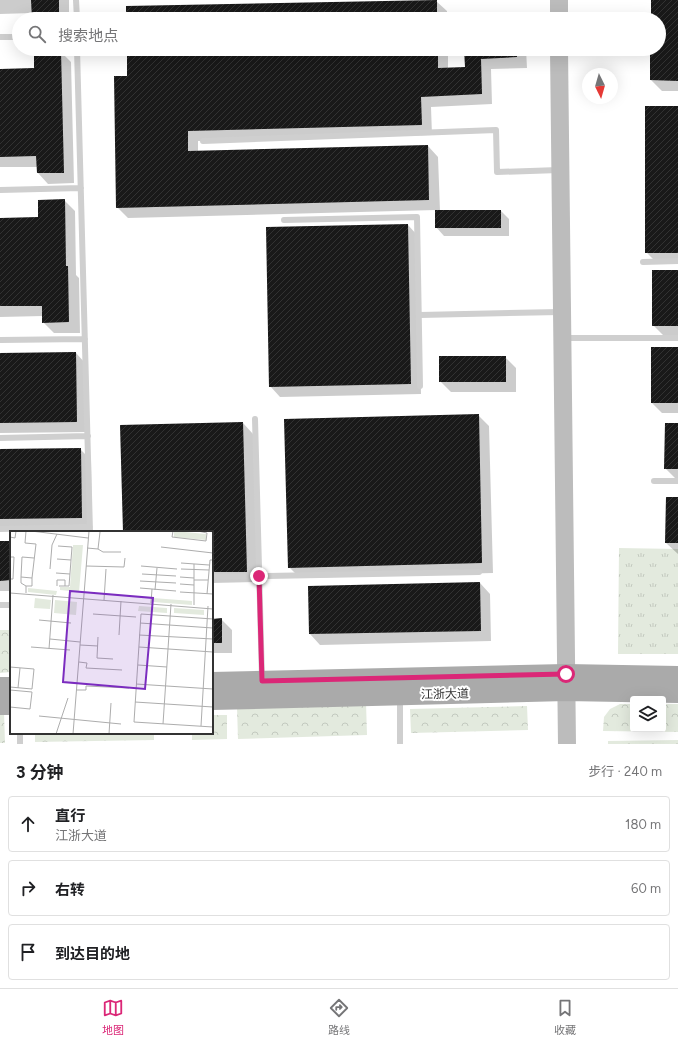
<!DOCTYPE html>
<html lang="zh">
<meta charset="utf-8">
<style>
body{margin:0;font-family:Figtree,"Noto Sans SC",sans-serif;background:#f2f2f2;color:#202124}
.controls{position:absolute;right:12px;bottom:12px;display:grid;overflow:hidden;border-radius:4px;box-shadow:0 4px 16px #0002}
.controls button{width:36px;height:36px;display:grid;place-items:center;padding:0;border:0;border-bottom:1px solid #e0e0e0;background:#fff;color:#202124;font:20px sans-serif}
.compass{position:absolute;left:582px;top:68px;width:36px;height:36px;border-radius:50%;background:#fff;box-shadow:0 4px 16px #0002;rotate:175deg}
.stop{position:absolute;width:12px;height:12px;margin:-9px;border:3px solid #db2777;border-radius:50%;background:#fff}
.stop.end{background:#db2777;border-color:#fff;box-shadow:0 1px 4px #0008}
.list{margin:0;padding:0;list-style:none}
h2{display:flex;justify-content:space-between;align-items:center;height:52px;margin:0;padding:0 16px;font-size:17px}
h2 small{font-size:13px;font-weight:400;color:#757577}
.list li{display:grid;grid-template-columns:26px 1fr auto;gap:12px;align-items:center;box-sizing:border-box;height:56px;margin:0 8px 8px;padding:0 8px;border:1px solid #e0e0e0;border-radius:4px}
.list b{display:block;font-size:15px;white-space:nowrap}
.list p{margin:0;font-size:13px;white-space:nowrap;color:#757577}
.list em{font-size:13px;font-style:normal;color:#757577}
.icon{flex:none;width:22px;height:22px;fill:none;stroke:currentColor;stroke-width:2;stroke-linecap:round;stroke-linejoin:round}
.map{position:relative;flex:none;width:678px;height:744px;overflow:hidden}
.search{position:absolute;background:#fff;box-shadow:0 4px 16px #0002;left:12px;right:12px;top:12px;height:44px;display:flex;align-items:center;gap:10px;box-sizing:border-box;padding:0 14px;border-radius:22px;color:#757577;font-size:15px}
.sheet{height:244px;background:#fff}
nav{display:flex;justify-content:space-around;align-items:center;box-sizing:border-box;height:56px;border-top:1px solid #e0e0e0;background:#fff;font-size:11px;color:#757577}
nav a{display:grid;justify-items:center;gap:2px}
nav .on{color:#db2777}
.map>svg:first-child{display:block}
.grass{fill:url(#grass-tufts)}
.forest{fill:url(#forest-crowns)}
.shadow{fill:#0003}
.building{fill:url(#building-hatch)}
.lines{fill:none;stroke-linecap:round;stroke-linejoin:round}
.service{stroke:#cfcfcf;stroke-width:6}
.secondary{stroke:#bcbcbc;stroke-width:18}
.primary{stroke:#aaa;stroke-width:20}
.route{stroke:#db2777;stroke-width:5}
.labels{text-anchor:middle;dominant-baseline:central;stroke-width:4;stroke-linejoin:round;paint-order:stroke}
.street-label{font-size:12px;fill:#323232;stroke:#fff}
.inset-road{fill:none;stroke:#adadad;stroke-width:1}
.view{fill:#7b2cbf;fill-opacity:0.15;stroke:#7b2cbf;stroke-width:2}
.inset-edge{fill:none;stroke:#323232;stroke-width:2}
</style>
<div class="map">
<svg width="678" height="744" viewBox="0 0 678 744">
<defs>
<pattern id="grass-tufts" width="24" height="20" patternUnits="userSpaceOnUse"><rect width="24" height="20" fill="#e3eade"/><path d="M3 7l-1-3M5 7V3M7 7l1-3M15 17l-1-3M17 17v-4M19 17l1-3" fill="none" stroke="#c3c9bf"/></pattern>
<pattern id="forest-crowns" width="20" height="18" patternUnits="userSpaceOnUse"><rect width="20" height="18" fill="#e3eade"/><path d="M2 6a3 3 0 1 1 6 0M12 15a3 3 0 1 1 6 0" fill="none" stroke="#c3c9bf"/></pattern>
<pattern id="building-hatch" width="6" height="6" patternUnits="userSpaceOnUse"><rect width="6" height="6" fill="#191919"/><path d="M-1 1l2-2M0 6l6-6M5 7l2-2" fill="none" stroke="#323232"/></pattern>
</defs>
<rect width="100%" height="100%" fill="#fff"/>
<path class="grass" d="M619,548L678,549V654H618Z
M678,740V744H608V741Z"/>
<path class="forest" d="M0,630H11V672L0,673Z
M366,703L367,735L238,739L237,707Z
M620,704H633V729H663V704H678V732L603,731L604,717L610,709Z
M527,706L528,730L411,733L410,709Z
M0,712H4L5,743H0Z
M212,715H227V739L192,740V733H212Z
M35,733H154V740L35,742Z"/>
<path class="shadow" d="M0,0H69V19H33V13L0,14Z
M652,0H678V91H662L651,80V49H659V19H652Z
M436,1L447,11V19H127Z
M128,49H448V69L466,68L465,49H526L527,68L491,69L492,104L431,107L432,135L198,141V152L428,146L438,157L440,211H501L509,219V236H444L436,227V210L128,218L117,207L128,77Z
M61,52L71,62L74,183L48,184L38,173V167H0V70L35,69Z
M678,107V263H657L646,252Z
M64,200L75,211L76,275L79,278L80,333H54L43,322V316L0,317V219L39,218Z
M408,225L418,236L421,394L280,397L270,386Z
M678,271V336H664L653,325Z
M678,348V413H662L652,403Z
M76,353L86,364L87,432L0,433V354Z
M505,357L516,368V392H451L440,381Z
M478,415L489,426L493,573L300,578L289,567Z
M243,423L253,434L258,582L212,583V532H124Z
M678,424V479H676L665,468Z
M80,449L91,460L92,529L0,530V450Z
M678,498V554L666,543Z
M0,542H11V591H0Z
M480,583L490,594L491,641L320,645L310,634Z
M221,619L232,630V653H212V620Z"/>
<path class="building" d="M31,0H59V19H32Z
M437,0V19H126V6Z
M651,0H678V81L650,80V49H659V19H651Z
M127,49H438V68L465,67L464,49H517V57L481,59L482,94L421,97L422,125L188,131V151L428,145L429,200L116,208L114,76H127Z
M34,51H61L64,173H37L36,156L0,157V69L34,68Z
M645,106H678V253H645Z
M65,199L66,266H68L69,322L42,323V306H0V218L38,217V200Z
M435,210H501V228H435Z
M408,224L411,384L269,387L266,227Z
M652,270H678V326H652Z
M651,347H678V403H651Z
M76,352L77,422L0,423V353Z
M439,356H506V382H439Z
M479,414L482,563L288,568L284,419Z
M243,422L247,572H212V532H123L120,425Z
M665,423H678V469H664Z
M81,448L82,518L0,519V449Z
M666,497H678V543H665Z
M0,541H11V580L0,581Z
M480,582L481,631L309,634L308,586Z
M222,618V643H212V619Z"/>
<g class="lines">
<path class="service" d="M76,0L77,19
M0,37H19
M77,49L90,532
M203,141L496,130L497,172L559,170
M0,190L81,188
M284,220L417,217L420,386
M643,262L678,261
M420,315L560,312
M564,338H678
M0,340L85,339
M255,419L262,679
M0,438L88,436
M654,481H678
M0,529L90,527
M212,577L479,572
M0,605H11
M400,699V744
M20,744V733"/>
<path class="secondary" d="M559,0V19
M559,49L567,744"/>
<path class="primary" d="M212,682L566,674L678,676
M0,687H11
M212,700L566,691L678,693
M0,705H11"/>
</g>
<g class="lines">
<path class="route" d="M259,576L262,681L566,674"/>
</g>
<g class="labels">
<g class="street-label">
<text transform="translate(445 694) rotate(-1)">江浙大道</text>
</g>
</g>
<g transform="translate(10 531)">
<rect width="203" height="203" fill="#fff"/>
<path d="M164,0L196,3V9L164,6ZM63,14H73L69,61L50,59V56H60ZM25,67L41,69L40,78L24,77ZM45,69L67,71L66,84L44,82Z" fill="#e3eade"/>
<path d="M18,57L47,60L46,64L18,61ZM143,67L182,70V74L143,71ZM129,75L157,77V82L128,80ZM164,77L194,79V84L164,82Z" fill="#e3eade"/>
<path class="inset-road" d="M16,0L15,12L26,13L22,47M21,0L78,7M163,0L162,6L196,10L197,2L188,0M0,6L5,7L6,0M48,15L62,16L59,55H49M151,16L203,22M77,17L88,18L93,21H111M88,18L90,1M0,26H4L3,48H0M47,28L61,29M171,32L199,34M76,35L114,36L115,27M131,35L167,38M40,38L42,14L47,3M171,38L199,39M46,42L60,43M132,43L166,45M11,46L12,26L24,27M170,46L184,47M184,49H198M130,50L166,52M170,53L184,54M47,55V49H55V55M130,57L166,60M145,59L147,37M170,61L203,63M0,62L203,78M16,62V55H22V47L11,46V52L16,55M197,63L200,29H203M94,69L96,38M141,72L142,58M184,74V33M83,83L126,86M203,88L131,83L124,191L203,196M29,89L61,92M130,92L203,97M109,104L111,70M129,104L203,108M88,106L87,127L103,128M40,108L70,111M70,114L88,115M21,116L60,119M129,116L203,121M39,118L43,64M69,131L77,132L76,137L112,139M128,134L157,136M0,136L24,138L22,158L0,156M126,153L203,158M8,157L10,137M0,159L22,161L20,178L0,176M67,159H76V155L119,157M125,171L203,176M29,185L111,193M153,193L161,73M191,195L198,75M46,203L58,167M63,203L79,0M99,203L101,172"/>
<path class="view" d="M60,60L143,67L135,158L53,151Z"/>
<rect width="203" height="203" class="inset-edge"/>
</g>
</svg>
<div class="controls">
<button><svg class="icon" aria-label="layers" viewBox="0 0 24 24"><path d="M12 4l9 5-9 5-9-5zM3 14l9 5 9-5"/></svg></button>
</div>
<svg class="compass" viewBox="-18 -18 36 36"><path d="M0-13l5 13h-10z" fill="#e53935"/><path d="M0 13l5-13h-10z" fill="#757577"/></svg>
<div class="stop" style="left:566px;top:674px"></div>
<div class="stop end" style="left:259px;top:576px"></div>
<div class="search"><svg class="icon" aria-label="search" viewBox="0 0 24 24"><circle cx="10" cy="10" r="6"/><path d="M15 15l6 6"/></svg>搜索地点</div>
</div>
<section class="sheet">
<h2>3 分钟<small>步行 · 240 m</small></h2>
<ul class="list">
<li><svg class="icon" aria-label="ahead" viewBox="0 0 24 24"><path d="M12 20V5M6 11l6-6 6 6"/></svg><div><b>直行</b><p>江浙大道</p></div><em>180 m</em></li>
<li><svg class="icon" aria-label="right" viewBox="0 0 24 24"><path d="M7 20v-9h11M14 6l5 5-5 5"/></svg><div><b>右转</b></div><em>60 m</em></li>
<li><svg class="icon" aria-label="arrive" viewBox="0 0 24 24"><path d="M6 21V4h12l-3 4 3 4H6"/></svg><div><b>到达目的地</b></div></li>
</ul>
</section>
<nav>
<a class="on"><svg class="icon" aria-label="map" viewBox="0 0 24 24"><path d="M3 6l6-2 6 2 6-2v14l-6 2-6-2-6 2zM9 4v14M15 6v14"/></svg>地图</a>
<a><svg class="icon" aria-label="directions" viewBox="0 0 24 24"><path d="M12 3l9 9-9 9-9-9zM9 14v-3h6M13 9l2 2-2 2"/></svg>路线</a>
<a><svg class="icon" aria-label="saved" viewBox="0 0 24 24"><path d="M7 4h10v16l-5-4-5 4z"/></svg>收藏</a>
</nav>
